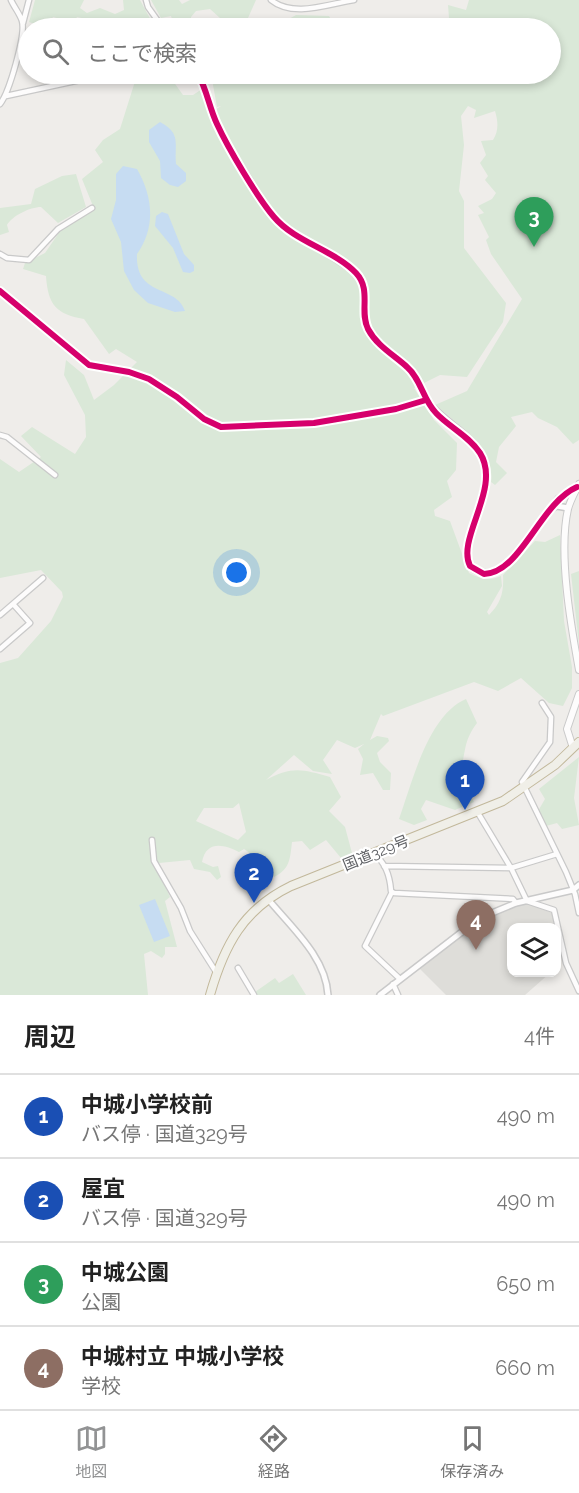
<!DOCTYPE html>
<html lang="ja">
<meta charset="utf-8">
<style>
body{margin:0;font-family:Raleway,"Noto Sans JP",sans-serif;background:#f6f6f6;color:#222}
.controls{position:absolute;right:18px;bottom:18px;display:grid;overflow:hidden;border-radius:12px;box-shadow:0 3px 9px #0003}
.controls button{width:54px;height:54px;display:grid;place-items:center;padding:0;border:0;border-bottom:2px solid #e0e0e0;background:#fff;color:#222;font:30px sans-serif}
.you{position:absolute;left:237px;top:573px;width:21px;height:21px;margin:-15px;border:4px solid #fff;border-radius:50%;background:#1a73e8;box-shadow:0 0 0 9px #1a73e833}
.badge{display:grid;place-items:center;width:39px;height:39px;border-radius:50%;background:#929394;color:#fff;font-size:20px;font-weight:700}
.pin{position:absolute;translate:-50% -50px;filter:drop-shadow(0 2px 3px #0008)}
.pin::after{content:'';position:absolute;top:32px;width:21px;height:18px;background:inherit;clip-path:polygon(0 0,100% 0,50% 100%)}
.list{margin:0;padding:0;list-style:none}
h2{display:flex;justify-content:space-between;align-items:center;height:78px;margin:0;padding:0 24px;font-size:26px}
h2 small{font-size:20px;font-weight:400;color:#767676}
.list li{display:grid;grid-template-columns:39px 1fr auto;gap:18px;align-items:center;box-sizing:border-box;height:84px;padding:0 24px;border-top:2px solid #e0e0e0}
.list b{display:block;font-size:22px;white-space:nowrap}
.list p{margin:0;font-size:20px;white-space:nowrap;color:#767676}
.list em{font-size:20px;font-style:normal;color:#767676}
.icon{flex:none;width:33px;height:33px;fill:none;stroke:currentColor;stroke-width:2;stroke-linecap:round;stroke-linejoin:round}
.map{position:relative;flex:none;width:579px;height:995px;overflow:hidden}
.search{position:absolute;background:#fff;box-shadow:0 3px 9px #0003;left:18px;right:18px;top:18px;height:66px;display:flex;align-items:center;gap:15px;box-sizing:border-box;padding:0 21px;border-radius:33px;color:#767676;font-size:22px}
.sheet{height:414px;background:#fff}
nav{display:flex;justify-content:space-around;align-items:center;box-sizing:border-box;height:84px;border-top:2px solid #e0e0e0;background:#fff;font-size:16px;color:#767676}
nav a{display:grid;justify-items:center;gap:3px}
nav .on{color:#929394}
.map>svg:first-child{display:block}
.education{fill:#deddd9}
.green{fill:#dae8d8;fill-rule:evenodd}
.water{fill:#c6dcf2}
.lines{fill:none;stroke-linecap:round;stroke-linejoin:round}
.minor-casing{stroke:#c9c9c9;stroke-width:7}
.tertiary-casing{stroke:#c9c9c9;stroke-width:8}
.secondary-casing{stroke:#cacaca;stroke-width:8}
.trunk-casing{stroke:#c2b89b;stroke-width:10}
.minor{stroke:#fdfcfc;stroke-width:4.5}
.tertiary{stroke:#fdfcfc;stroke-width:5}
.secondary{stroke:#fdfcfc;stroke-width:6}
.trunk{stroke:#f0efe8;stroke-width:8}
.cycleway-casing{stroke:#fff;stroke-width:10}
.cycleway{stroke:#d6006c;stroke-width:6}
.labels{text-anchor:middle;dominant-baseline:central;stroke-width:4.5;stroke-linejoin:round;paint-order:stroke}
.street-label{font-size:15px;fill:#606266;stroke:#fff}
</style>
<div class="map">
<svg width="579" height="995" viewBox="0 0 579 995">
<rect width="100%" height="100%" fill="#efedea"/>
<path class="education" d="M527,903L552,913L555,927L512,928V972L550,973L525,995H446L419,968L483,920Z"/>
<path class="green" d="M35,0H84L80,8L87,13L100,8L115,14L124,10L123,0H140L152,22L138,25L122,20L119,28H94L95,21L77,17L74,23L53,17L47,28L29,22Z
M151,0H179L182,4L190,0H256L248,18L262,28H222L220,18L210,9L196,11L191,17V28H175L171,16L161,18Z
M469,0H579V440L573,444L557,427L538,418L532,412L511,417L516,426L499,447L496,462L507,473L495,485L491,482C496,450 457,423 435,405L467,391L522,299L491,254L486,240L489,237L478,215L484,213L478,206L492,199L496,193L485,180L488,176L480,163L486,155L481,141L493,140C499,131 498,121 495,111L474,118L476,110L468,106L461,116L464,145L459,191L464,201V248L506,303L503,322L467,377L440,375L414,388L434,420L457,443L456,470L447,481L452,497L434,510L435,516L450,521L469,573C481,579 489,581 501,576L502,586L487,612L489,615C501,603 504,592 503,575L535,541L545,542L560,535L564,621L572,667V688L563,706L549,703L521,678L498,691L474,682L383,716L381,714L370,740L377,736L388,738L389,741L377,753L380,762L391,773L390,790H383L373,773L360,775L363,759L358,749L364,744L355,748L337,740L323,760L332,774L313,771L294,755L266,780C292,766 302,769 330,777L341,797L329,811L345,827L352,853L341,858L326,840L310,850L302,841L292,842C290,859 290,869 274,877L260,860L244,849L239,852C224,844 206,840 202,862L213,867L218,866L221,877L217,880L210,872L194,869L190,860L159,863L156,866L170,897L165,901L177,947H165V954L162,958L151,951L144,954L148,995H0V663L18,658L51,621L63,597L62,592L41,570L0,578V459L19,472L41,457L21,436L32,427L75,454L86,437L85,415L64,375L66,360L84,375L94,400L114,385L137,362L116,349L109,354L84,319C56,314 48,305 46,276L23,269L25,263L45,253L65,224L93,206L82,179L103,162L95,150L103,140L120,129L137,75L168,74L183,95H193L202,89L209,114L221,106L217,107L213,85L215,74H406L416,82L419,75L424,74H550V28H443L449,18L448,5L466,10ZM239,803L246,832L238,840L196,821L204,808H233Z
M296,15L329,16L336,28H290L287,20Z
M76,174L86,207L58,223L41,207C30,207 12,216 7,225L9,232L0,235V208L31,204L35,189L62,176Z
M579,571V644L571,574Z
M466,699L477,723C462,743 467,752 459,775L474,802L455,810L426,800L421,809L427,820L414,825L399,819C412,783 428,715 466,699Z
M579,757L574,798L579,825L562,829L557,823L546,826L538,811L545,799L539,789Z
M293,974L306,995H258L255,992L275,978L279,983Z"/>
<path class="water" d="M160,122C182,134 174,143 176,164L186,173V181L178,187L170,185L161,178L160,161L149,142V130Z
M123,166L137,169C153,197 156,227 137,254C135,298 176,284 185,311L175,312L148,303L134,290L124,271L121,242L111,219L116,200V174Z
M162,212L168,214L184,254L194,265V271L190,273L183,272L173,248L155,226L156,216Z
M155,899L170,936L154,942L139,905Z"/>
<g class="lines">
<g class="minor-casing">
<path id="minor" d="M146,0L148,7L163,28
M271,0C293,18 328,4 354,0
M23,23L29,0
M198,74L222,135L270,212L281,224L355,272L365,290V319L369,330L380,345L414,374L426,400
M6,96L108,74
M0,104C9,93 26,35 22,21C20,14 14,7 11,0
M0,254L7,258L29,260L58,229L92,208
M0,435L7,437L55,475
M549,510L558,498L577,488
M0,615L43,578
M0,649L30,623L13,604
M542,703L551,717L550,742L522,782L566,872L575,894L579,913
M478,813L511,868L527,901L554,910L566,963L579,991
M152,840L154,861L181,908L190,931L216,972
M374,854C386,863 390,877 391,891L394,893L513,899L516,903
M384,866L511,868L557,854
M392,892L365,946L400,979
M238,968L254,995
M393,984L398,995"/>
</g>
<g class="tertiary-casing">
<path id="tertiary" d="M0,291L89,365L129,372L149,379L177,397L204,419L221,427L314,423L396,409L426,400C442,421 473,434 483,459C496,492 457,540 470,566C500,594 533,531 549,510L557,506L568,508
M268,899C291,927 326,957 328,995
M380,995L480,918L516,903L573,890L579,885"/>
</g>
<g class="secondary-casing">
<path id="secondary" d="M579,484C575,492 570,501 568,509C558,553 571,626 579,670
M573,748L567,729L579,694"/>
</g>
<g class="trunk-casing">
<path id="trunk" d="M210,995C224,946 243,909 291,886L503,801L555,765L579,742"/>
</g>
<use href="#minor" class="minor"/>
<use href="#tertiary" class="tertiary"/>
<use href="#secondary" class="secondary"/>
<use href="#trunk" class="trunk"/>
<g class="cycleway-casing">
<path id="cycleway" d="M198,74C207,90 209,107 217,124C228,148 257,197 274,217C295,242 334,250 356,273C372,290 359,311 368,329C377,346 394,355 407,367C421,379 423,400 436,413C449,427 469,436 480,453C502,488 456,538 470,566L484,574C521,573 540,503 577,487
M0,291L89,365L129,372L149,379L177,397L204,419L221,427L314,423L396,409L426,400"/>
</g>
<use href="#cycleway" class="cycleway"/>
</g>
<g class="labels">
<g class="street-label">
<text transform="translate(376 853) rotate(-22)">国道329号</text>
</g>
</g>
</svg>
<div class="controls">
<button><svg class="icon" aria-label="layers" viewBox="0 0 24 24"><path d="M12 4l9 5-9 5-9-5zM3 14l9 5 9-5"/></svg></button>
</div>
<div class="you"></div>
<div class="pin badge" style="left:465px;top:810px;background:#1a4fb4">1</div>
<div class="pin badge" style="left:254px;top:903px;background:#1a4fb4">2</div>
<div class="pin badge" style="left:534px;top:247px;background:#2e9e5b">3</div>
<div class="pin badge" style="left:476px;top:950px;background:#8d6e63">4</div>
<div class="search"><svg class="icon" aria-label="search" viewBox="0 0 24 24"><circle cx="10" cy="10" r="6"/><path d="M15 15l6 6"/></svg>ここで検索</div>
</div>
<section class="sheet">
<h2>周辺<small>4件</small></h2>
<ul class="list">
<li><span class="badge" style="background:#1a4fb4">1</span><div><b>中城小学校前</b><p>バス停 · 国道329号</p></div><em>490 m</em></li>
<li><span class="badge" style="background:#1a4fb4">2</span><div><b>屋宜</b><p>バス停 · 国道329号</p></div><em>490 m</em></li>
<li><span class="badge" style="background:#2e9e5b">3</span><div><b>中城公園</b><p>公園</p></div><em>650 m</em></li>
<li><span class="badge" style="background:#8d6e63">4</span><div><b>中城村立 中城小学校</b><p>学校</p></div><em>660 m</em></li>
</ul>
</section>
<nav>
<a class="on"><svg class="icon" aria-label="map" viewBox="0 0 24 24"><path d="M3 6l6-2 6 2 6-2v14l-6 2-6-2-6 2zM9 4v14M15 6v14"/></svg>地図</a>
<a><svg class="icon" aria-label="directions" viewBox="0 0 24 24"><path d="M12 3l9 9-9 9-9-9zM9 14v-3h6M13 9l2 2-2 2"/></svg>経路</a>
<a><svg class="icon" aria-label="saved" viewBox="0 0 24 24"><path d="M7 4h10v16l-5-4-5 4z"/></svg>保存済み</a>
</nav>
